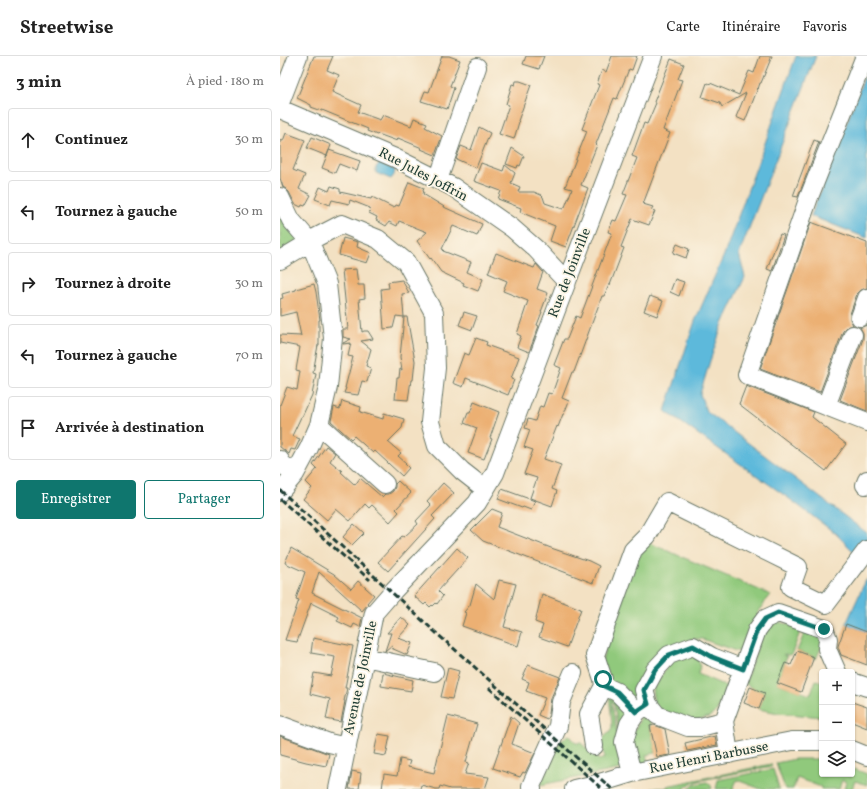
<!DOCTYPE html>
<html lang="fr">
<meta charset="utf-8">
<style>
body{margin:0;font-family:Vollkorn,serif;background:#f6f6f6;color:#222}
.controls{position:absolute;right:12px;bottom:12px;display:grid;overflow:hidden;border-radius:4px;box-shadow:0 1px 3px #0004}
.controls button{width:36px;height:36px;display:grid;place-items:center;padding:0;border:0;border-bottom:1px solid #e0e0e0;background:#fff;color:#222;font:20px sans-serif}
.stop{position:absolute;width:12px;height:12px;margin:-9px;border:3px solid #0f766e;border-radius:50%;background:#fff}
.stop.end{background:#0f766e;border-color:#fff;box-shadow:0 1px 4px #0008}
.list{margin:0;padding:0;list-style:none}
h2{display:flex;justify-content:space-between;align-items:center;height:52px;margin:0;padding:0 16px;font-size:17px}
h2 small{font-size:13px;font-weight:400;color:#767676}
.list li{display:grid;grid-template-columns:26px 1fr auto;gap:12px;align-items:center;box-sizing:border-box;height:64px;margin:0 8px 8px;padding:0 8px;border:1px solid #e0e0e0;border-radius:4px}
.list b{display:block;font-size:15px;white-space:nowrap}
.list em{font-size:13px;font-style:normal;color:#767676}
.actions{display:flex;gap:8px;padding:12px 16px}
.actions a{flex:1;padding:9px 0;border:1px solid #0f766e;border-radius:4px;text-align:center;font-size:14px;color:#0f766e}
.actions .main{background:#0f766e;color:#fff}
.icon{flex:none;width:22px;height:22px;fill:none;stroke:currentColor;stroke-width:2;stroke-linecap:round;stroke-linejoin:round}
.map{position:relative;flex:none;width:587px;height:733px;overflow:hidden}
header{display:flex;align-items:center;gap:24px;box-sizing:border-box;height:56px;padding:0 20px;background:#fff;border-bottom:1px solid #e0e0e0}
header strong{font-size:19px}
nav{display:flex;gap:22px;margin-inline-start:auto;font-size:14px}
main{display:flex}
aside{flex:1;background:#fff}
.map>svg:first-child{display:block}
.green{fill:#90c97c;stroke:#588358}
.water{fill:#5db9db;stroke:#3e7b88}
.building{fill:#ecb073}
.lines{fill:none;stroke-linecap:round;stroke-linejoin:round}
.minor-casing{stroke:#697666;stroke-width:20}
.minor{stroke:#fff;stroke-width:18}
.rail{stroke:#1f3d34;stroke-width:3;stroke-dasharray:6 3;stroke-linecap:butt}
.route{stroke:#0f766e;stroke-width:5}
.labels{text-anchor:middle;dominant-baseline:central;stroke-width:3.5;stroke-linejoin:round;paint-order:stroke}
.street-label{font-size:14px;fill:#1f3d34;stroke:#fcf5e5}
</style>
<header>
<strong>Streetwise</strong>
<nav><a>Carte</a><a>Itinéraire</a><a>Favoris</a></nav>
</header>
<main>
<aside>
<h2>3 min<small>À pied · 180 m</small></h2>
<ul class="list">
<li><svg class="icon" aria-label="ahead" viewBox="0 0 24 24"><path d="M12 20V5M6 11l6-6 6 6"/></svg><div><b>Continuez</b></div><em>30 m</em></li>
<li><svg class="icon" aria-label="left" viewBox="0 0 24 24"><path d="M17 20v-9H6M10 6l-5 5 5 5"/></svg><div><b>Tournez à gauche</b></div><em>50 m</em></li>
<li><svg class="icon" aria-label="right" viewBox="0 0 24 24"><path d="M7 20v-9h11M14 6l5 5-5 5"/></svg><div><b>Tournez à droite</b></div><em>30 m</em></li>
<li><svg class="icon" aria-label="left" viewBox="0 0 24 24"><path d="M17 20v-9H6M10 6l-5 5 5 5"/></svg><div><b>Tournez à gauche</b></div><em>70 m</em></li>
<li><svg class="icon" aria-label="arrive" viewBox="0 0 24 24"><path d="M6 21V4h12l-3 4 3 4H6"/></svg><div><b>Arrivée à destination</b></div></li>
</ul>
<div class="actions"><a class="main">Enregistrer</a><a>Partager</a></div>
</aside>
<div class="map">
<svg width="587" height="733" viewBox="0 0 587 733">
<rect width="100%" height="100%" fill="#fcf5e5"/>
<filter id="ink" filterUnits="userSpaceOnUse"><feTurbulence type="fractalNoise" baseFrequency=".025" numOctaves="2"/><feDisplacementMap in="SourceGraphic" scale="8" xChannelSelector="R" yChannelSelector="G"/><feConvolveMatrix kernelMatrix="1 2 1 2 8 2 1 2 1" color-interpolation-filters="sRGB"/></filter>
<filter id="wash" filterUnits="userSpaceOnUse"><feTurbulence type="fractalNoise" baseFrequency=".012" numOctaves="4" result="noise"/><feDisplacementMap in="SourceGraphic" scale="16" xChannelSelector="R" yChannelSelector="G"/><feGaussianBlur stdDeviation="0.9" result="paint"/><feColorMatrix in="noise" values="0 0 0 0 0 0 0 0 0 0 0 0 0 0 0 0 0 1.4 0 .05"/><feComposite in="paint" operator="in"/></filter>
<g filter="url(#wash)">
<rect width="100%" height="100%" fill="#f3e1c3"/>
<path class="green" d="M0,145L22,184L0,201Z
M367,486L491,539L487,542L482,552H480L465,592V595H456L422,583H412L388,594L341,692L334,648L331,643L342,707L341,713L260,729L277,689L288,679L291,681L296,687H301L319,704L325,702L321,685L325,680L330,676L332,671L331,657L327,627L321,607L352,501Z
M494,565L522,571L512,597L510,599L504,598L503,599L507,600L497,627L530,639L536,624L542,626V661L498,657L479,653L485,637L470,631L465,627L483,574Z
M526,573L539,578L544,585L536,603L534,602V601L517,595Z
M416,599C420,607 421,610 418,618L448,631L436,656L429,661L415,665L375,653L372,633L394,601Z
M362,659L371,661L370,670L376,697L366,699L368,706L357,709L349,686Z
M515,703H542V718H564L571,721L574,713L587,718V729L575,725L572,733H564L566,726L562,724L559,733H541V731L517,722L513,733H505L496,707Z
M491,708L492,710L422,724L413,727L406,730L405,733H371L378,732H387V730Z
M493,713L499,733H481L457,724L453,733H436L438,724Z
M426,726C430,727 431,729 432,733H409V732L414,729Z"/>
<path class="water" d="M516,0H536L459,198L465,221L442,270L430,305L420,338L426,355L587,477V509L555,477L507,441L385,355L415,265L444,199L484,90Z
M587,14V182L531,160Z
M100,107L115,114L114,119L111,123L96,117V111Z
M587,523V576L566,568L585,526Z"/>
<g id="blocks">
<path class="building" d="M34,0H53L47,14L59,19L52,36L81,49L78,56L100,64L103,59L131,70L134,62L147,67L145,71L162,80L155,99L141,93L142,92L118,82L117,85L98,78L97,79L87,75L88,73L42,54V55L31,51V49L17,42Z
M162,0H169L180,4L170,30L174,32L167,53L141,45L145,35L149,36Z
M246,0H264L259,13L243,8Z
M332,0H357L352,14L349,13L337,43L334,42L316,88L317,89L301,129L308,132L286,191L270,185L275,170L240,156L241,152L218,143L221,135L194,125L201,107L223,115L225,109L235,117L231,127L240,131L238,136H254L261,139L263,141L265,147L283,153L284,151H285L292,133L285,131L307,75L302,73L319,29L317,28L322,14L326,16Z
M480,0H492L481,27H480L478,33V32L465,65L456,61L466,37L442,51L440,47L422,41L427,27L429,28L430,27L459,39L469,15L474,17Z
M391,3L404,8L398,23L402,24L383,74L390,77L363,148L373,151L371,154L375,155L369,169L352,163L341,191L344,192L330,229H329L324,240H322L294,316H292L282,342L289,345L284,358H283L278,371L277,370L264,403L281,409L272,433L277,435L272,450L250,442L257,422L244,418L253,394L244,391L250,374L245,372L248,363L255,365L260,350L263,351L268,337L272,338L281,312L274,309L284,283H287L296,260L300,262L332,177L328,176L333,164L336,165L347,139L343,138L357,102L352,100L364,67L367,68L376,47L374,46Z
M236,25H240L251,29L238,65L239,66L234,83L219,78L229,49L226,48L232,28L235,29Z
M199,71L210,77L196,112L176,103L181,90L191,94Z
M6,77L25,84L13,114L25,119L19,133L31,139L25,150L22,149L21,151L15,148L9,136L6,133L3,131L0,122V84L3,85Z
M32,81L51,89L47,100L27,92Z
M534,84L539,86L518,141L513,140Z
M232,92L244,100L240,110L238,109L237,112L226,108Z
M49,94L80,105L77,115L59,108L55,117L42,112Z
M129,126L144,132L143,135L144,136L143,138L166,152L202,168L197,180L173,170L162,193L164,194L163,195L191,206L187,216L203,223L198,235L183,229L184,227L161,216L151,202L150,203L137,185L147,176L119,165L117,170L109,166L106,170L96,164L97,161L89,157L90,152L70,144L69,148L52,144L50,149L35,143L40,131L49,135L51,130L60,133V136L91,143L92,141L114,152L116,149L119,150Z
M531,166L587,187V232L581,234L577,238L570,258V263L573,269L567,271L563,275L540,336L480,313Z
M500,178L504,179L492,215L487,213Z
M63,182L78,186L77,191L91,197L87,207L59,199Z
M397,188L409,193L406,202L393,197Z
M216,197L254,212L256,208L263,216L257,233L268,237L261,256H262L257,269L259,270L249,296L237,291L241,280L237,278L248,245L223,235L227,225L208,217Z
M76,213L78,229H84L85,242L79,243L82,276L84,275H88L93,283L81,285L91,293L86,310L91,312L87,326L82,325L78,339L64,337L66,332H65L73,301L68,300L71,287L63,288V287L71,283L63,281V273H68L62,214Z
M395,223L404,226L399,240L390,236Z
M122,224L129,237L122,238L124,261L116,260L113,272L104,273L101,233L109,232L108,226Z
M34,228L36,236L40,264H39V289H38L33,317L36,318L32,339L22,361H21L12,380L20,383L15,394L11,393L9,398L0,391V349L7,331L17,334L20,315L16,314L20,291L0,287V279L21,280L16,256L0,260V243L3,242L2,238L16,234V233Z
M370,240L383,245L377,260L364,255Z
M184,256L197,260L192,274L179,269Z
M124,261H127L135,305L133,324H131L128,344L115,343L117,322H119L120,313L122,314L120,301Z
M587,269V355L560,344L583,283V277L580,271H582Z
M196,282L207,286L206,289L239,301L231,323L234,324L228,339L186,322L183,331L173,327L184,297L189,299Z
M466,330L534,356L532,361L566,388L546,415L459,348Z
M62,345L81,351L80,356L103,363L104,357L124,363L122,372L108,386L121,397L118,400L126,407L125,408L129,412L122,420L95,395L93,397L74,380L71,383L51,365L54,351L60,353Z
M194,346L219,356L210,382L212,383L204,403L188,397L197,372L184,367L188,357H190Z
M46,390L55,397L50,405L62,415L61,416L75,429L80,422L102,441L105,438H109L113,435L115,431V428L118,425L131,437L116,453L119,456L110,466L92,449L89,452L85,448L70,465L56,453L47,464L23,443L32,432L26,426L37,413L33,409Z
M163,427L174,437L152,460L155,463L108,515L98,506L122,480L124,481L138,468L136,465L151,449L147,445Z
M222,433L255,445L251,454L243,451L242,452L218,443Z
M212,453L222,457L217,471L271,492L309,505L319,510L313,527L203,485L191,474Z
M74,468L84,477L72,489L63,481Z
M11,492L54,518L71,533L78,525L94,539L87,547L88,548L82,555L39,516L32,537L82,562L80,571L74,568L72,572L57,565L59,561L31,547L17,586L5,584L19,544L16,543L25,516L5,507Z
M177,492L188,502L158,535L163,540L157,548L156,547L153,550L152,549L150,551L146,547L144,549L134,540Z
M219,524L236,528L224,571L242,576L238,590L182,570L186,557L184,556L190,549L196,528L214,543Z
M262,538L301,553L287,591L259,581L263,569L255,566Z
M121,561L130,569L118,582L132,587L127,599L111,592L113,588L105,595L111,577H107Z
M566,568L587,576V609L561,599L558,591V590Z
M33,582L73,590L65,632H67L64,645H65L61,666L46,663L50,643L30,638L34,617L51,620L55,601L31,597Z
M517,595L534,601L521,636L497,627L505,607L511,609Z
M248,609L280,621L271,642L269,658L267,663L258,659L265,642L246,635L249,626L242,623Z
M168,612L179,615L172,643L161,641Z
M103,617L133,624L131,635L101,630Z
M470,631L485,637L479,653L464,647Z
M572,646L587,651V672L572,666Z
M168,660L197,668L186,706L189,707L185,718L209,721L205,733H170L160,730L159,733H156L141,729L140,733H102L104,718L117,720L120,703L130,705L128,711L154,717Z
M231,660L239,667L232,688L255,697L245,717L243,716L240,721L213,712Z
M374,669L385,673L390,699L377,701L370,670Z
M98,678L110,680L106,700L94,698Z
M0,680L49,698L46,710L26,706L0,699Z
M435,680L437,689L407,695L405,687Z
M72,715L81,717L79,733H69Z"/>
</g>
</g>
<g filter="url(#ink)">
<use href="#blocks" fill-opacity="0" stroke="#697666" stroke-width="1"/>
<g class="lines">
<g class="minor-casing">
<path id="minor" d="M585,0L529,141L467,319L587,366
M0,47L18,0
M0,53L115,102L173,131L232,172L256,193L287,226
M158,124L197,11
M0,141L11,164L30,186L47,228L53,282L48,331L39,369L29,392L15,418L0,436
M0,204L30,186L35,182L62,168L98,183L126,206L154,257L156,312L150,366L157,390L182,415L205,433
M580,261L587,242
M546,350L573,279
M39,369L105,428
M0,404L2,408L15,418
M585,429L587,424
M85,601L154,616
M572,626L587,631
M324,630L337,636L357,656
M444,665L420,671H408L377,659L368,648L364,634L375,614L389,599L413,590L432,601L463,613
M0,669L49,687L67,691
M314,690L309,658L324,630L323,623L315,599L353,494L367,480L387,446L518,511L511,531L546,548L587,494
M572,694L587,700
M449,698L444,665L477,574L485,563L498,557L544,573L548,583L547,593L557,616
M352,717L344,686L349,668L357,656L368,648
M58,733L94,557L114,534L197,447L215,417L284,233L373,0
M252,733L251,730L278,670L281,646L293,617
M294,733L316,728L352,717L512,685H542"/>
</g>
<use href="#minor" class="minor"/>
<path class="rail" d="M0,434L154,575L332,733
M0,443L90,524
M209,632L322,733"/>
</g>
</g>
<g class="lines" filter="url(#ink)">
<path class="route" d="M323,623L324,630L337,636L356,656L368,648L364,634L375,614L389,599L413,590L432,601L463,613L477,574L485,563L498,557L544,573"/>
</g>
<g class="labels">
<g class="street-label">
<text transform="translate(143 119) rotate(28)">Rue Jules Joffrin</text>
<text transform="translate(290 217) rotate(-69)">Rue de Joinville</text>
<text transform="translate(81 622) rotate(-78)">Avenue de Joinville</text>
<text transform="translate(429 702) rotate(-11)">Rue Henri Barbusse</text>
</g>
</g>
</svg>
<div class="controls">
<button>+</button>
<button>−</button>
<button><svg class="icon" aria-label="layers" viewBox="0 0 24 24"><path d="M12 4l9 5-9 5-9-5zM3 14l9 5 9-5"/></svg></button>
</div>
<div class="stop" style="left:323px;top:623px"></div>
<div class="stop end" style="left:544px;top:573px"></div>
</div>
</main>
